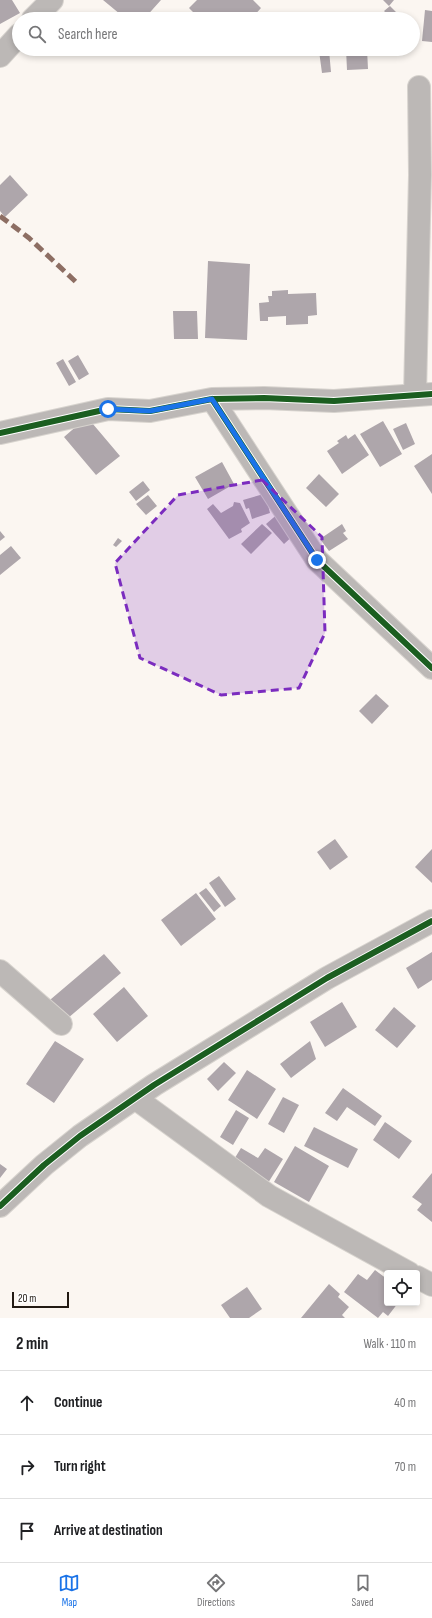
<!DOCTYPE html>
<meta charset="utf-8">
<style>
body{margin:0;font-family:"Sofia Sans Condensed",sans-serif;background:#f2f2f2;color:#202124}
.controls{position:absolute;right:12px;bottom:12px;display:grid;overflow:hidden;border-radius:4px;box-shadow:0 2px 6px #0003}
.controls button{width:36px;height:36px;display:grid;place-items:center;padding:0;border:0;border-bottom:1px solid #e0e0e0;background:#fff;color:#202124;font:20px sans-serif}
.scale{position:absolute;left:12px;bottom:10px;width:57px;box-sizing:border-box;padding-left:4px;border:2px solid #221a13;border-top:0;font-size:11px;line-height:14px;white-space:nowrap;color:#221a13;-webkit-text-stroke:3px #fff;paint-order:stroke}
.stop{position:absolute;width:12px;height:12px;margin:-9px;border:3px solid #1a73e8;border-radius:50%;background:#fff}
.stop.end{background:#1a73e8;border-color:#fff;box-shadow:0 1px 4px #0008}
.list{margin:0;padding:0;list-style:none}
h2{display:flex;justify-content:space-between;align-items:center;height:52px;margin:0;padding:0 16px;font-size:17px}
h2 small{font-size:13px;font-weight:400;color:#757577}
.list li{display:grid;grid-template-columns:26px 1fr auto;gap:12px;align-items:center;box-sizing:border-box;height:64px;padding:0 16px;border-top:1px solid #e0e0e0}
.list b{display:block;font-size:15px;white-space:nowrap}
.list em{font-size:13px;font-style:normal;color:#757577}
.icon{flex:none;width:22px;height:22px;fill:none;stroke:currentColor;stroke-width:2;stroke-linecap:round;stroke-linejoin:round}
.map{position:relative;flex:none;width:432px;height:1318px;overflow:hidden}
.search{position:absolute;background:#fff;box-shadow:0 2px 6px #0003;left:12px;right:12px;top:12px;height:44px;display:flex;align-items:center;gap:10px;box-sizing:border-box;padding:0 14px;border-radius:22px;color:#757577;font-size:15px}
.sheet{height:244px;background:#fff}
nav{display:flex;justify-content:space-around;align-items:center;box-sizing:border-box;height:56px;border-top:1px solid #e0e0e0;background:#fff;font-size:11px;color:#757577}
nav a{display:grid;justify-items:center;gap:2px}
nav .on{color:#1a73e8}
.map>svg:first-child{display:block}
.building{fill:#aea6ab}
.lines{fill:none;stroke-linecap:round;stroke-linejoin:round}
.minor-casing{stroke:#d7d3ce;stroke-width:24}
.minor{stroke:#bcb8b6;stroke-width:22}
.quiet{stroke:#8d6e63;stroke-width:5;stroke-dasharray:10 5;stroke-linecap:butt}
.cycleway-casing{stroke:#fff;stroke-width:8}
.cycleway{stroke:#1b5e20;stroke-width:6}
.route{stroke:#1a73e8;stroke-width:5}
.marked{fill:#7b2cbf;fill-opacity:0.2;stroke:#7b2cbf;stroke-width:3;stroke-dasharray:8 5;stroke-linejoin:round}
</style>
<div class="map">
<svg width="432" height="1318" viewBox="0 0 432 1318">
<rect width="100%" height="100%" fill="#fbf6f1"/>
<path class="building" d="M0,0H12L20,13L0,24Z
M103,0H161L144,19H140L132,12L126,19Z
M197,0H253L261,8L251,19H200L189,8Z
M383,0H394L389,6Z
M390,6L403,19H392L384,11Z
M425,10L432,11V42L422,41Z
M118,49H131L126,55Z
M346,49H367L368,69L347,70Z
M329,50L331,72L322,73L319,51Z
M10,175L28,195L5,217L0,211V185Z
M208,261L250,264L247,340L205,338Z
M288,290V294L316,293L317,315L308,316V324L286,325V316L268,317V321H260L259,303L269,302L268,296H272V291Z
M173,311H197L198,339H174Z
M78,355L89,374L79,380L68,361Z
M63,359L76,382L69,386L56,363Z
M87,417L120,456L96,475L64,437Z
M383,421L402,454L380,467L360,434Z
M406,423L415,444L403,450L393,429Z
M355,434L369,455L342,474L327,451L339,443L337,441L346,435L348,439Z
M432,454V494L414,466Z
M222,462L234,484L208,499L195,477Z
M319,474L339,494L326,507L306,488Z
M143,481L150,490L136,501L129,492Z
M267,493L270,505H268L270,513L252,519L249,508L246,509L243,500Z
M148,495L157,506L146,515L136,504Z
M234,502L240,503L250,523L241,529L242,532L229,539L207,509L213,504L221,513L233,506Z
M280,512L297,532L284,544L266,524Z
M262,524L272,533L251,554L241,544Z
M342,524L346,531L343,533L348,539L329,551L320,539Z
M0,531L5,537L0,541Z
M118,538L122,541L116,547L113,545Z
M11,546L21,558L0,575V555Z
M376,694L389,706L372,724L359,711Z
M335,839L348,857L330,870L317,852Z
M432,849V883L415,867Z
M219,876L236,899L225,907L209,883Z
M206,888L221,906L214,912L199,893Z
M196,893L216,919L181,946L161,920Z
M432,952V980L418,989L406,968Z
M104,954L121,973L61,1024L44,1005Z
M124,987L148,1016L117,1042L93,1014Z
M342,1002L357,1027L325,1047L310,1022Z
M394,1007L416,1026L397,1048L375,1030Z
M55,1041L84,1059L54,1103L26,1084Z
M310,1041L316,1059L291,1078L280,1064Z
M224,1062L236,1073L218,1091L207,1079Z
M247,1070L276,1089L257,1119L228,1100Z
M343,1088L382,1116L375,1126L347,1107L337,1121L325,1113Z
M283,1097L299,1105L284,1133L268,1124Z
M236,1110L249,1118L233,1145L220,1137Z
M385,1122L412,1141L399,1159L373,1140Z
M314,1127L358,1149L348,1168L304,1146Z
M295,1146L329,1166L309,1202L274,1182Z
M241,1148L258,1158L265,1148L283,1159L268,1183L233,1161Z
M0,1164L7,1169L0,1178Z
M432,1173V1222L417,1210L422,1204L412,1197Z
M375,1270L387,1279V1303H398L388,1316L383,1312L378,1318L344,1292L358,1274L367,1280Z
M329,1284L340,1294L338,1297L349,1307L342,1315L345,1318H301Z
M247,1287L262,1309L249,1318H230L221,1305Z"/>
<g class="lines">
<g class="minor-casing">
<path id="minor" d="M33,19L52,0
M0,56L19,35
M415,395L420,175L419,87
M212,399L317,560L432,668
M0,433L108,409L150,411L212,399L264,398L334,401L432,394
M0,971L61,1024
M135,1098L269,1196L409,1273
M0,1206L44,1165L80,1136L154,1085L327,978L432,921
M417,1277L432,1285"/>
</g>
<use href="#minor" class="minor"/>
<path class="quiet" d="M0,216L29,238L76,282"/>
<g class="cycleway-casing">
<path id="cycleway" d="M212,399L317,560L432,668
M0,433L108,409L150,411L212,399L264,398L334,401L432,394
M0,1206L44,1165L80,1136L154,1085L327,978L432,921"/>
</g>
<use href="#cycleway" class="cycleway"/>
</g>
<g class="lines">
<path class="route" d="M108,409L150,411L212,399L317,560"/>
</g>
<path class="marked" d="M262,480L322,537L325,633L299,688L221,695L140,658L115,563L178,495Z"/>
</svg>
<div class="controls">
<button><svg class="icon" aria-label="locate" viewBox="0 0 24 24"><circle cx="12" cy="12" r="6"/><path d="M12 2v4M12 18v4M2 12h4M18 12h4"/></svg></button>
</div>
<div class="scale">20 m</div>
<div class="stop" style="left:108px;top:409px"></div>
<div class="stop end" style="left:317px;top:560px"></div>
<div class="search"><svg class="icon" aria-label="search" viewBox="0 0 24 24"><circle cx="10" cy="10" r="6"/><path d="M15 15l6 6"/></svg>Search here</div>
</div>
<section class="sheet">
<h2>2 min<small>Walk · 110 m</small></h2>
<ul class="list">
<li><svg class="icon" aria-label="ahead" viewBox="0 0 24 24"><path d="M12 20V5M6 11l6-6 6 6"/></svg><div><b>Continue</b></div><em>40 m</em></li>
<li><svg class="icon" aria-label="right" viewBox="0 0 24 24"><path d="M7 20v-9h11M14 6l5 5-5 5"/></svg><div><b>Turn right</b></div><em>70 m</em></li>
<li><svg class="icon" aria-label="arrive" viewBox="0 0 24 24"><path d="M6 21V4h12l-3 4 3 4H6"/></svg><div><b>Arrive at destination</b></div></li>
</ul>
</section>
<nav>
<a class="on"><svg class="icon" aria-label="map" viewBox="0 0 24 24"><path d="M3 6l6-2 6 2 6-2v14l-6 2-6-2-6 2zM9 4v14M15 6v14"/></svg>Map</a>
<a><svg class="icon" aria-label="directions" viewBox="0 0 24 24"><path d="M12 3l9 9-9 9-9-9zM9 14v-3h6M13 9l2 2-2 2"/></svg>Directions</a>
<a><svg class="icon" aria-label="saved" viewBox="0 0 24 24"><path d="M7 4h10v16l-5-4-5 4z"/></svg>Saved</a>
</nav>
